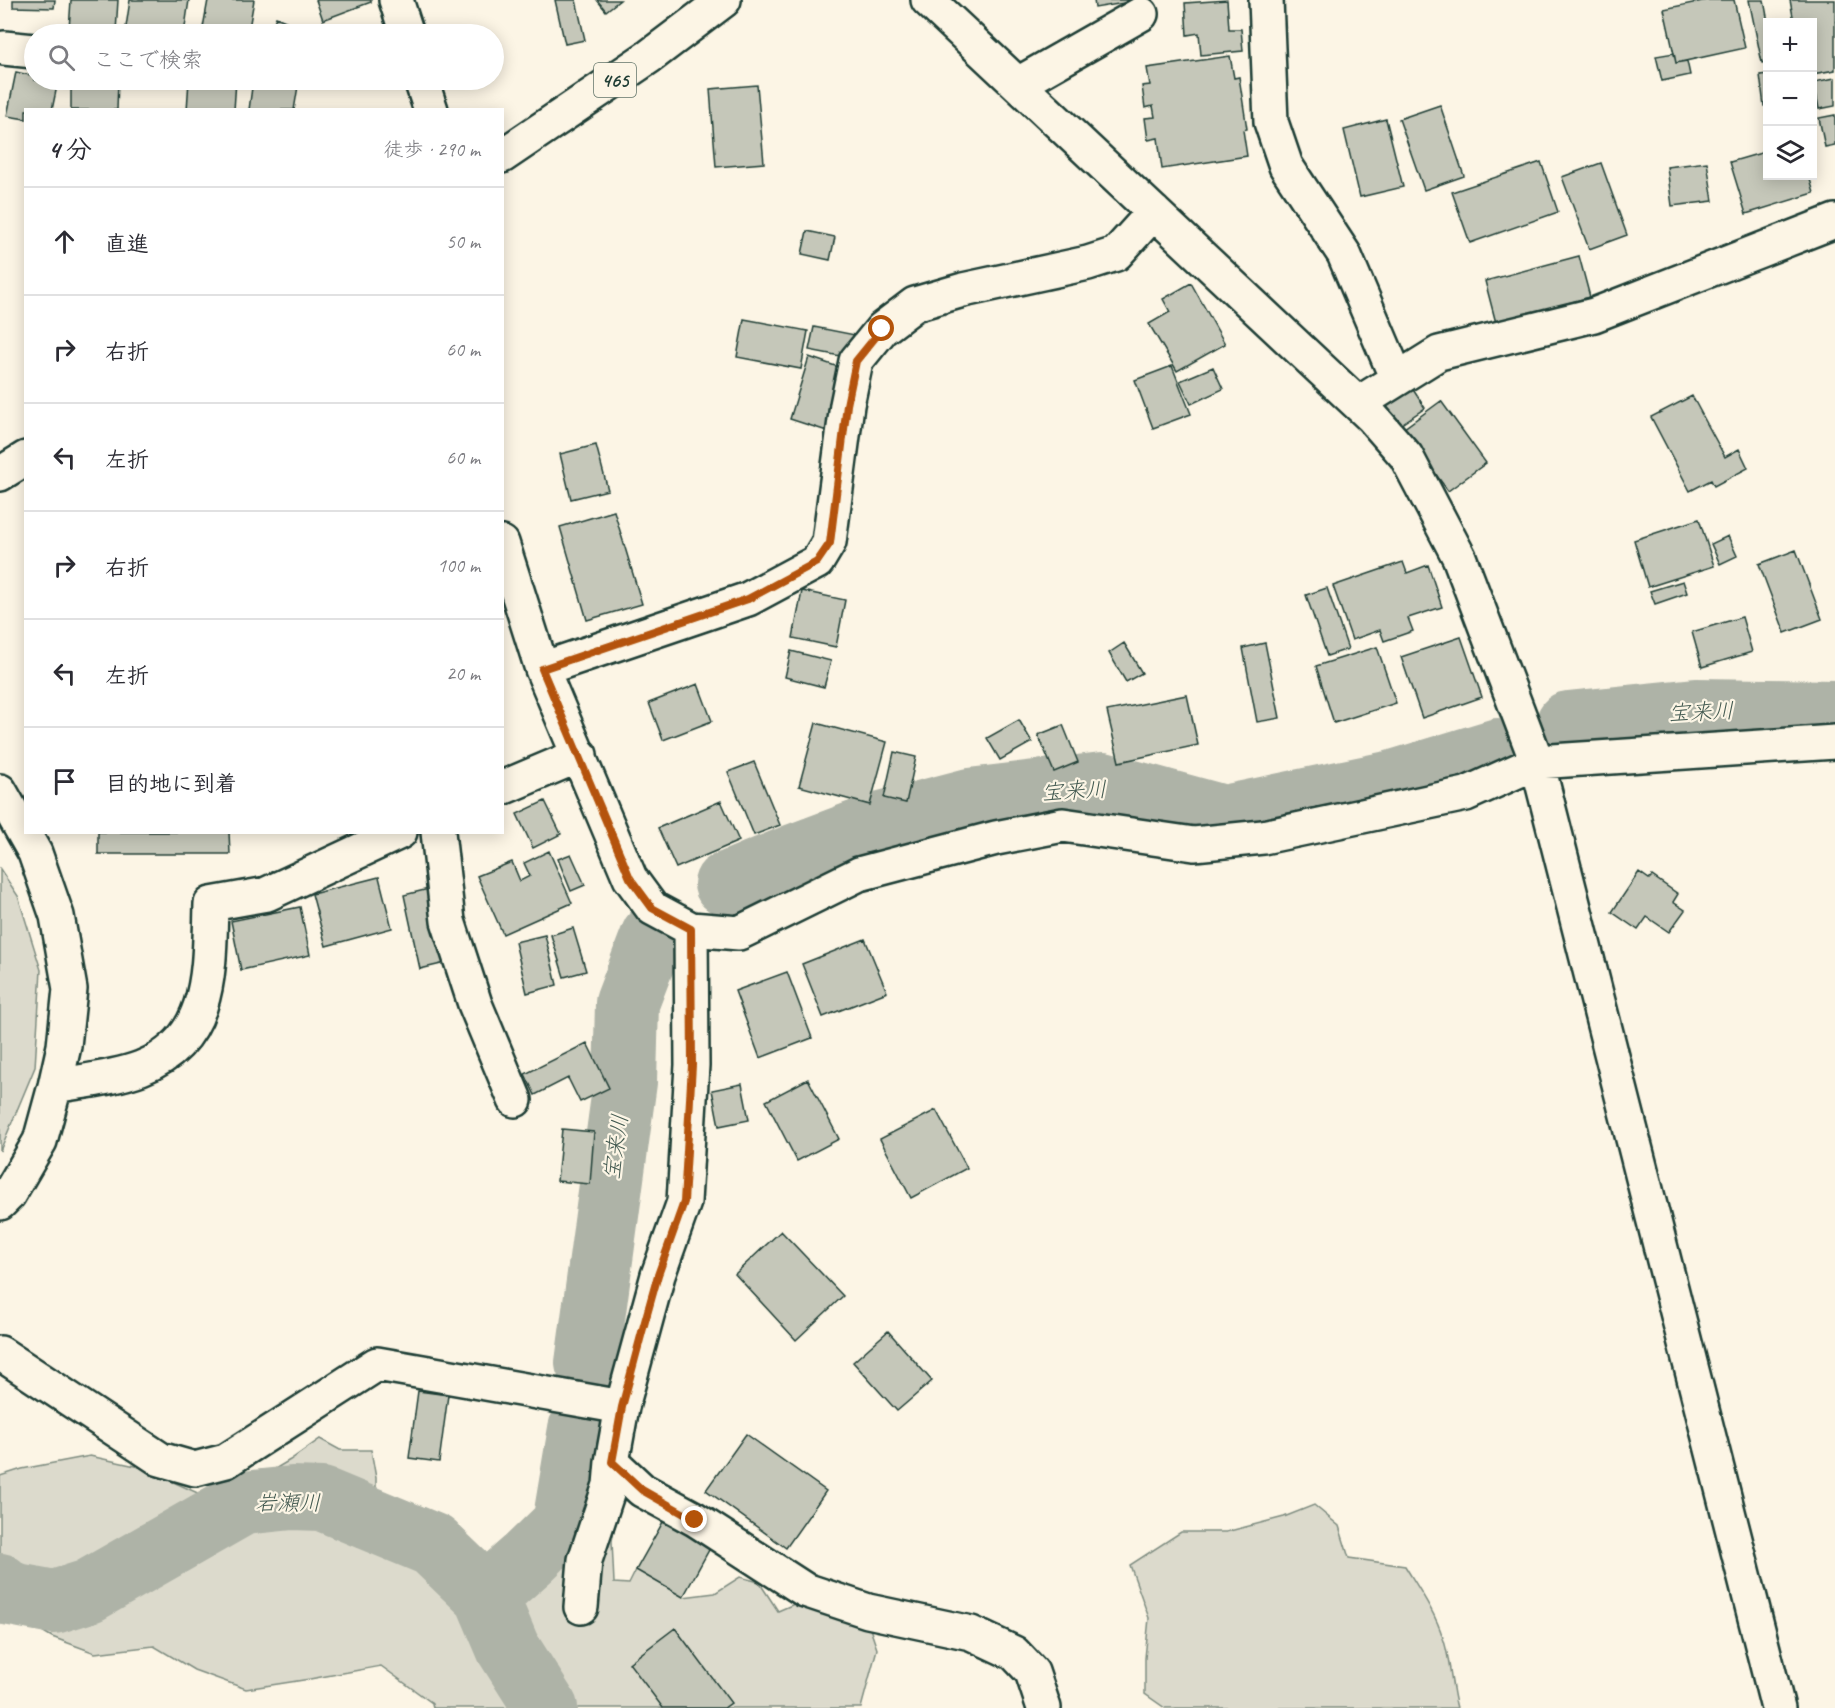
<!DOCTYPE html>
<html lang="ja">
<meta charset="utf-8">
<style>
body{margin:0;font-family:Caveat,"Klee One",sans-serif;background:#f7f7f7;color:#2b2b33}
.controls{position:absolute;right:18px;top:18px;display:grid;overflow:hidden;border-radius:0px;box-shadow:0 3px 15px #0003}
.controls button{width:54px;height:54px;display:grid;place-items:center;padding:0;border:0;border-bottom:2px solid #e1e1e2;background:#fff;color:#2b2b33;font:30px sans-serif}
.stop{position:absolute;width:18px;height:18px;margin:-14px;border:4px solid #b45309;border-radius:50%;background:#fff}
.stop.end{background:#b45309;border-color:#fff;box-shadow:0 2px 6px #0008}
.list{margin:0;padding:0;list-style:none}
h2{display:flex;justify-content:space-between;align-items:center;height:78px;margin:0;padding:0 24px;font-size:26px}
h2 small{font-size:20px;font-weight:400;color:#7c7c81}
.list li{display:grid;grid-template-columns:39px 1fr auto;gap:18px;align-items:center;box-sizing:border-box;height:108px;padding:0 24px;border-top:2px solid #e1e1e2}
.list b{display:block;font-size:22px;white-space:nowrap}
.list em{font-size:20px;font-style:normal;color:#7c7c81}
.icon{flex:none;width:33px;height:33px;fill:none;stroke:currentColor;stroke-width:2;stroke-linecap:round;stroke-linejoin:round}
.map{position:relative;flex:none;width:1835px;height:1708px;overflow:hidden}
.search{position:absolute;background:#fff;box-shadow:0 3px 15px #0003;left:24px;top:24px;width:480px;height:66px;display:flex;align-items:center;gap:15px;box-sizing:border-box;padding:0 21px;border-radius:33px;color:#7c7c81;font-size:22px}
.panel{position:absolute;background:#fff;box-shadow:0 3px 15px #0003;left:24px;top:108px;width:480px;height:726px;border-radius:0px}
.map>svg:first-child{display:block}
.green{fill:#dcdacc;stroke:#7e8c80;stroke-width:1.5}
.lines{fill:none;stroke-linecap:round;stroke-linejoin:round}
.river{stroke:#aeb3a7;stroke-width:64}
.building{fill:#c5c7b9;stroke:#1f3d34;stroke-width:1.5}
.minor-casing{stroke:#1f3d34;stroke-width:38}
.highway-casing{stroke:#1f3d34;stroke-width:38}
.minor{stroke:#fcf5e5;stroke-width:33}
.highway{stroke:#fcf5e5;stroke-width:33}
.route{stroke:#b45309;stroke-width:8}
.labels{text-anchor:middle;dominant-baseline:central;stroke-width:4.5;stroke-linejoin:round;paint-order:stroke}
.shield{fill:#fcf5e5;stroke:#617469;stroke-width:1.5}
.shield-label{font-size:20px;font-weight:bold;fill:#1f3d34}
.water-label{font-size:22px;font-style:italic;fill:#435a51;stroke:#fcf5e5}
</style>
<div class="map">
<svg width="1835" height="1708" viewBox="0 0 1835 1708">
<rect width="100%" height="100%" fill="#fcf5e5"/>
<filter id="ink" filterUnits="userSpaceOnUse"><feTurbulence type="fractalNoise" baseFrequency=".0167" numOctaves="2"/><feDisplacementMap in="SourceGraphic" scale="12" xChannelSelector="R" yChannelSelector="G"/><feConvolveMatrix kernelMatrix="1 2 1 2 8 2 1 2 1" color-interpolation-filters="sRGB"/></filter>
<g filter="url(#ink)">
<path class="green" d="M0,869L18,896L41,970L35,1067L0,1151Z
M320,1439L340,1450H371L376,1478V1509L424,1535L461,1583L499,1608L545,1558L547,1516L561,1467L577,1440L604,1463L619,1502L612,1541L614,1583L629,1584L636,1570L683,1597L715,1593L740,1577L759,1582L778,1611L801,1601L866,1617L877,1649L861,1708H433L432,1703L381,1666L310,1679L246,1689L194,1670L154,1646L95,1653L52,1637L0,1606V1476L22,1469L90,1456L140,1467L202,1495L246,1486L290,1460Z
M1314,1505L1339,1526L1349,1558L1405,1566C1419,1589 1435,1612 1443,1638C1450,1657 1451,1686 1457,1708H1165L1145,1694V1658L1149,1618L1130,1565L1181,1532H1226L1284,1517Z"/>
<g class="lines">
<path class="river" d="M1568,723L1696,710L1835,712
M726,884L794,856L882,823L970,800L1103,784L1224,817L1393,782L1498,750
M587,1363L625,1082L627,1003L653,935
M0,1585L6,1593L54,1602L89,1591L243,1503L292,1498L322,1499L433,1545L486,1596L508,1648L546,1708
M486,1596L529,1558L564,1524L580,1429"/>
</g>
<path class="building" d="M13,0H55L54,8L13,7Z
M71,0H118L116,32L69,30Z
M130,0H189L184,34H125Z
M208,0H254L248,34L202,33Z
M316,0H371V2L323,20Z
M555,0H576L585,40L565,44Z
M597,0H620L606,11Z
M1094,0H1142L1095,8Z
M1227,0L1229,29H1241L1243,51L1201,55L1199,33L1187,35L1185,3Z
M1707,0H1734L1745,48L1676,63L1664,9Z
M1749,0H1764L1768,22V62L1762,63Z
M1790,0H1835V70L1812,74V22H1794Z
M276,17L304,29L302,34H269Z
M1674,53L1676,63L1687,61L1690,75L1662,81L1656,56Z
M1230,56L1234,78L1239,77L1247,129L1243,130L1247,156L1162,169L1158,138L1148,140L1145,118L1155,117L1153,106L1145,108L1142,86L1150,85L1147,68Z
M16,72L34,76V80L58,81L52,110H26V119L7,116Z
M1768,74V106H1764L1760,75Z
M1835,78V106L1819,109L1814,82Z
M71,80H118L117,110H71Z
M189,80H236L234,110H187Z
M253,80L298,86L294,110H249Z
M757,85L764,163L716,167L710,89Z
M1440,105L1464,176L1424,190L1399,119Z
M1835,115V145L1825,147L1819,118Z
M1386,119L1403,187L1360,197L1344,130Z
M1768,151V176H1809L1814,193L1746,214L1730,162Z
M1541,162L1558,212L1470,243L1452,192Z
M1707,162L1713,201L1672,206L1667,167Z
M1601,163L1627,235L1589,249L1562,177Z
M807,231L835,237L830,260L802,254Z
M1579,256L1590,297L1496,323L1485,281Z
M1191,283L1225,344L1177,371L1149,324L1170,312L1163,299Z
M744,319L808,331L801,369L737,357Z
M814,327L855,335L851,358L809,350Z
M809,357L850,371L830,432L790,419Z
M1172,366L1191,414L1153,428L1135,380Z
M1213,367L1223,389L1191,404L1180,381Z
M1412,388L1425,408L1397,427L1383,407Z
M1692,396L1725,457L1739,449L1748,468L1714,486L1711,480L1690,491L1651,417Z
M1441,401L1486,463L1448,491L1403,429Z
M596,445L608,490L571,499L560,454Z
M614,511L642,604L587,620L560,527Z
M1699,519L1714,566L1648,587L1634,540Z
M1728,536L1737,556L1720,564L1711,544Z
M1796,550L1822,619L1785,633L1759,564Z
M1403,562L1407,573L1428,565L1442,607L1408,618L1413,631L1384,641L1380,630L1352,640L1333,586Z
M1683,581L1687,593L1655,604L1650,591Z
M1327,588L1348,649L1327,656L1306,595Z
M802,591L845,600L836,647L793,638Z
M1742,617L1752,652L1702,667L1692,632Z
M1461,637L1482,697L1422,718L1401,657Z
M1124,643L1142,673L1126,682L1109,653Z
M1265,643L1280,718L1257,722L1243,648Z
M1377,647L1396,703L1334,723L1316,666Z
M791,651L831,661L824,687L785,677Z
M698,684L712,721L663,740L649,703Z
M1187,695L1198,745L1119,762L1107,711Z
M1019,720L1032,742L1000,760L987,738Z
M816,723L887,742L870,805L799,786Z
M1063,725L1078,762L1054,772L1038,735Z
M894,752L916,757L906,803L884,798Z
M754,762L780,825L754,835L728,772Z
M545,801L561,834L533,848L517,814Z
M721,801L739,841L676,868L658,828Z
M98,832H229L230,854H98Z
M549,851L572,903L503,934L477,876L512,862L520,881L530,876L524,863Z
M571,854L585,885L571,891L558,859Z
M1639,872L1649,879L1652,876L1678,894L1673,902L1685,910L1669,932L1647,917L1638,930L1612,912Z
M379,877L392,928L326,946L312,894Z
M437,887L454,961L420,969L404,895Z
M300,907L310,955L241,970L231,921Z
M573,928L586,971L564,977L551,935Z
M545,935L557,985L527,993L515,942Z
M865,939L887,992L823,1017L802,964Z
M787,972L812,1038L760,1058L735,991Z
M587,1043L609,1088L580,1102L568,1078L535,1095L525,1074Z
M808,1079L839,1139L797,1161L766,1101Z
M742,1084L749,1120L719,1126L712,1090Z
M936,1110L967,1168L911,1198L880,1139Z
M562,1129L594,1132L590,1184L557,1181Z
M781,1231L843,1296L796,1340L735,1274Z
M888,1331L932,1381L897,1411L853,1362Z
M418,1391L448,1395L439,1462L409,1458Z
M746,1434L826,1491L786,1548L706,1490Z
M668,1513L715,1539L683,1597L636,1570Z
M675,1628L731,1703L724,1708H663L629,1663Z"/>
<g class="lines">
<g class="minor-casing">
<path id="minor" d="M396,0L407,34
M928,0L1372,417L1406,456L1459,557L1537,762L1778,1708
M1266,0L1271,122L1286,166L1344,254L1397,379
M4,48L34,51
M421,80L431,110
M1018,84L1141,14
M1359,403L1439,353L1594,315L1835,221
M502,543L542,669L630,878L652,908L691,929L739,933L859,874L996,838L1063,825L1194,844L1263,837L1466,794L1537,762L1835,742
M542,669L748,599L817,562L829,542L847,405L856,361L882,329L915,304L963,290L1088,263L1116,254L1154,212
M502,788L580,755
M0,791L35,853L57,916L70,989L64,1046L55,1086L40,1141L9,1194L0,1203
M438,832L448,921L475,1004L515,1100
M55,1086C83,1081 114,1078 141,1068C213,1040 209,969 211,904L267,894L400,832
M0,1353L160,1459L195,1469L226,1461L377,1364L622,1407
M612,1462L642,1490L695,1519L805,1590L868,1611L971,1633L1014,1653L1032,1672L1044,1708
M581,1607L585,1560L610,1485L612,1462L622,1407L658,1275L684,1202L692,1065L691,929"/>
</g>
<g class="highway-casing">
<path id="highway" d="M502,156L650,56L724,0
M0,474L26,458"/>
</g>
<use href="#minor" class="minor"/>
<use href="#highway" class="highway"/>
</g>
</g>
<g class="lines" filter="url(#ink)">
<path class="route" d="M695,1520L642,1490L612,1462L622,1407L642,1332L658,1275L684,1202L692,1065L691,929L652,908L630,878L542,669L748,599L817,562L830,543L847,405L856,361L882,329"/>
</g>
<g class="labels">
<rect class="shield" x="594" y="63" width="42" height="34" rx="4.5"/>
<g class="shield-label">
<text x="615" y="80">465</text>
</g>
<g class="water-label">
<text transform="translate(1701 712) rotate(-2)">宝来川</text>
<text transform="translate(1074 791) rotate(-3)">宝来川</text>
<text transform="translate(616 1147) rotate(-82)">宝来川</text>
<text x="288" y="1503">岩瀬川</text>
</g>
</g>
</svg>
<div class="controls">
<button>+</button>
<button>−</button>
<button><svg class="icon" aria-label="layers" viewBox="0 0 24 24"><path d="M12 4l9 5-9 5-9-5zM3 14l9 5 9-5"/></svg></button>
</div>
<div class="stop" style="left:882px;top:329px"></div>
<div class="stop end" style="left:695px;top:1520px"></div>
<div class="search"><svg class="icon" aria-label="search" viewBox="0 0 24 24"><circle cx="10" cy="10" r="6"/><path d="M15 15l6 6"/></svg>ここで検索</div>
<section class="panel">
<h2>4 分<small>徒歩 · 290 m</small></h2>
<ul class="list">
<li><svg class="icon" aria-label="ahead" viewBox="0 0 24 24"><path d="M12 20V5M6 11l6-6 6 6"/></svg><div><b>直進</b></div><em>50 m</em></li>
<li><svg class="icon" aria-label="right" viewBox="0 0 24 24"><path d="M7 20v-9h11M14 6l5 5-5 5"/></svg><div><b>右折</b></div><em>60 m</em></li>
<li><svg class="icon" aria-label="left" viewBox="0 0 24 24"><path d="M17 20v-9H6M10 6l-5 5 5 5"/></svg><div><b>左折</b></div><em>60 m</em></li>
<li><svg class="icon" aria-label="right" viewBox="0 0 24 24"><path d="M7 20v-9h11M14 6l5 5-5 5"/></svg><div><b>右折</b></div><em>100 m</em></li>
<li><svg class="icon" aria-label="left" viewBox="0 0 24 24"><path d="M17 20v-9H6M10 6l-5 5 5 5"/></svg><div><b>左折</b></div><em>20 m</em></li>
<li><svg class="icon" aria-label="arrive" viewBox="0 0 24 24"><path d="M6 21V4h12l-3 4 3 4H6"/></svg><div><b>目的地に到着</b></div></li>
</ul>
</section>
</div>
